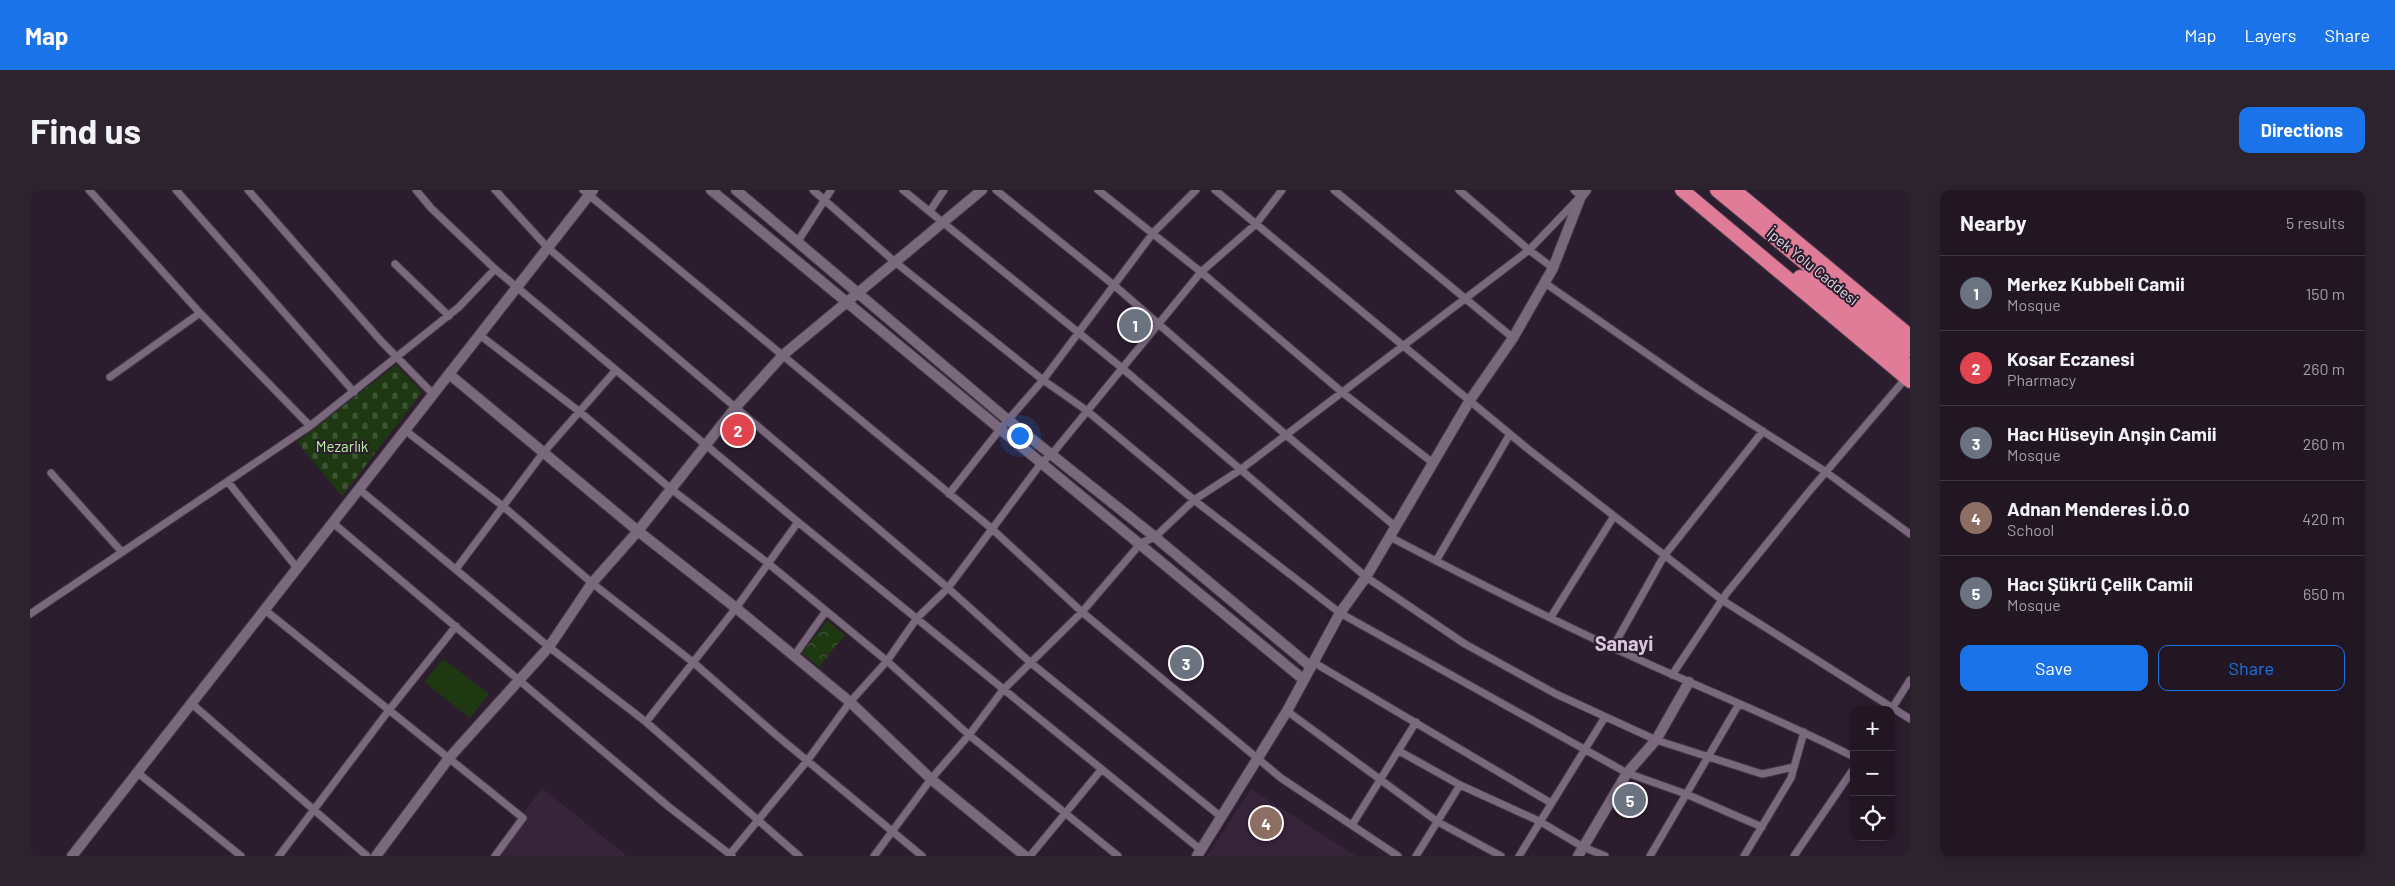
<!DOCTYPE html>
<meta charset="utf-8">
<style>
body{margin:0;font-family:Barlow,sans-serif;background:#2d232f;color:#f1f3f6}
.controls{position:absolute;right:15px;bottom:15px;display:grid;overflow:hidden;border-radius:10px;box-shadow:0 2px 8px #0003}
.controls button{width:45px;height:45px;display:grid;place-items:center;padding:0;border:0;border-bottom:1px solid #3e3540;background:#211622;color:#f1f3f6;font:25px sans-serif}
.you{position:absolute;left:989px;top:245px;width:18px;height:18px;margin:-12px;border:4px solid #fff;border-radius:50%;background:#1a73e8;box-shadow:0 0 0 8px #1a73e833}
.badge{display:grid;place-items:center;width:32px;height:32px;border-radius:50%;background:#1a73e8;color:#fff;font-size:16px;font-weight:700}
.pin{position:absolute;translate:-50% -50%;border:2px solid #fff;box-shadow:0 1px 5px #0006}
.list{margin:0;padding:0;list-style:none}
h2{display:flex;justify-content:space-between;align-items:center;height:65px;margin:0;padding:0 20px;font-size:21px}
h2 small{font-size:16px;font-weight:400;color:#a29fa5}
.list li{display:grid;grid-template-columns:32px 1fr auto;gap:15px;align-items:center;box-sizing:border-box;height:75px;padding:0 20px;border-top:1px solid #3e3540}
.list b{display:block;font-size:19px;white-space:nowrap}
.list p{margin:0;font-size:16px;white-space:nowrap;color:#a29fa5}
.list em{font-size:16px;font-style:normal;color:#a29fa5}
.actions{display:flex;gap:10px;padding:15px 20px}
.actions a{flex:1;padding:11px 0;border:1px solid #1a73e8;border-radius:10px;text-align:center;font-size:18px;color:#1a73e8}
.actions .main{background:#1a73e8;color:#fff}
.icon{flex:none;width:28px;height:28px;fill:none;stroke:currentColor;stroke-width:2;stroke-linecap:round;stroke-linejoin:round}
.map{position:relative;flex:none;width:1880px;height:666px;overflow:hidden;border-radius:10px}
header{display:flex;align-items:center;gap:30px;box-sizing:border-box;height:70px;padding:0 25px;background:#1a73e8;color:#fff}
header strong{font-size:24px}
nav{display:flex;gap:28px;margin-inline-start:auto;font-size:18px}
.intro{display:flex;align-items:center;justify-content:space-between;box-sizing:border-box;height:120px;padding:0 30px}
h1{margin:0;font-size:35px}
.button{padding:12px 22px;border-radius:10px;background:#1a73e8;color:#fff;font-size:18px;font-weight:700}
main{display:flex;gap:30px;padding:0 30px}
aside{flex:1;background:#211622;border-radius:10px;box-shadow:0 2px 8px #0003}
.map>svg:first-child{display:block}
.built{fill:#37233a}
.grass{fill:#1e3912}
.forest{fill:url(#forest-crowns)}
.cemetery{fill:url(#cemetery-stones)}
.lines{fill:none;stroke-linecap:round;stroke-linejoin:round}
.street-casing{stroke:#453947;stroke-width:9}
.secondary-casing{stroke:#453947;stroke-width:12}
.highway-casing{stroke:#453947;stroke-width:16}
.street{stroke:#7a687d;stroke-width:7}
.secondary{stroke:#7a687d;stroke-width:10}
.highway{stroke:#e07c98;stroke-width:14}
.labels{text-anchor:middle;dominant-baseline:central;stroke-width:4;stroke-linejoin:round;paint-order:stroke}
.street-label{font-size:15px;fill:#e0d6e2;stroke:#2c1d2e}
.park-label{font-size:15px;fill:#baf1a3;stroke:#2c1d2e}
.district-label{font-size:20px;font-weight:bold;fill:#d8c4db;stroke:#2c1d2e}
</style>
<header>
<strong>Map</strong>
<nav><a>Map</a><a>Layers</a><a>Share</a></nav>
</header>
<div class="intro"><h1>Find us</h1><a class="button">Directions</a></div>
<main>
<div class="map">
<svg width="1880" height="666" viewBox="0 0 1880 666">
<defs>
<pattern id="forest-crowns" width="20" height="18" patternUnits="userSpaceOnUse" patternTransform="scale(1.25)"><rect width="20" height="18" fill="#1e3912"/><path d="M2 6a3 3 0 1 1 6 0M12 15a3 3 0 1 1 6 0" fill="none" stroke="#3e5534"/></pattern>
<pattern id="cemetery-stones" width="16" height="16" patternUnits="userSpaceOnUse" patternTransform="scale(1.25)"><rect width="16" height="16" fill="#1e3912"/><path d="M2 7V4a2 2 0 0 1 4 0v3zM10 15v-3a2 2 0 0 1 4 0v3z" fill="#3e5534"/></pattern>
</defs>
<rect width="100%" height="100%" fill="#2c1d2e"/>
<path class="built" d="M512,598L597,666H462Z
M1221,599L1326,666H1177Z"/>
<path class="grass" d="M413,469L459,504L440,528L394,492Z"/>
<path class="forest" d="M797,431L815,445L789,477L772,463Z"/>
<path class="cemetery" d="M366,175L392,202L312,306L267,252Z"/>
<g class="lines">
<g class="street-casing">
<path id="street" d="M59,0L170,123L280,236
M146,0L324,202
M218,0L351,151L404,205
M386,0L401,18L465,79L768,332L1171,660
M465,0L518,58L918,398L1001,473L1190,626
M553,0L961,338L1052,422L1251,588L1368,666
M783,0L865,72L1013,190L1056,220L1164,310L1310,423L1597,583L1656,604L1732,637
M873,0L1092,178L1336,387L1435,454L1526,504L1626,550L1732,584L1764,577
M966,0L1085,96L1256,245L1366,337
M1068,0L1171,82L1313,203L1403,273
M1185,0L1498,259L1692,410L1880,529
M1304,0L1483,148
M1429,0L1499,60L1523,78
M900,21L914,0
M768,51L801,0
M365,74L419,126
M1515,93L1669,200L1796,282L1880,344
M451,146L550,222L641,299L739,374L857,471L939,545L1088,666
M80,187L170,123
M376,241L474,317L562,393L664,473L745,544L892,666
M21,283L91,361
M198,292L268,379
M330,300L519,457L616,532L769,666
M919,304L971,238L1013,190L1123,43L1166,0
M303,333L639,617L702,666
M1360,347C1446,392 1534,436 1623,476C1690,506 1758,533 1824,567
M1406,371L1480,244
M426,379L513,263L585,181
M235,420L493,628L465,666
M0,424L280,236L429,117L465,79
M1521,427L1584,326
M1583,457L1634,366L1733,241
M764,466L796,421
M1283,472L1521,613
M1642,485L1696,404L1777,304L1876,188
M162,514L337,666
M1861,520L1880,490
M1257,521L1408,632L1471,666
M616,532L706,418L768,332
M1369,561L1430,595L1509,631L1553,657L1575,666
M108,583L211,666
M1322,635L1386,532
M700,664L777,571L820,512L857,471L887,428L918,398L1012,272L1022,264L1171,82L1226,34L1252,0
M249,666L359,520L426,436
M844,666L901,589L939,545L973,500L1052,422L1111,353L1125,347L1164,310L1210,280L1499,60L1551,6L1544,0
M1000,666L1071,580
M1386,666L1430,595
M1489,666L1575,527
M1620,666L1709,514
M1714,666L1761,588L1774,542
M1764,666L1824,578"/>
</g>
<g class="secondary-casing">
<path id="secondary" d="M681,0L1274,490
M706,0L978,230L1125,347L1281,477
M419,184L608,341L706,418L820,512L901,589L995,666
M42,666L563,0
M346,666L419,568L519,457L562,393L608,341L705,218L753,165L952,0
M1167,666L1257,521L1310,423L1336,387L1440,210L1483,148L1523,78L1551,6L1556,0
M1548,666L1597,583L1626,550L1659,492"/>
</g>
<g class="highway-casing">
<path id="highway" d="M1652,0L1880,191
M1687,0L1880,160
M1704,0L1880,146
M1770,87L1880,177"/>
</g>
<use href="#street" class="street"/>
<use href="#secondary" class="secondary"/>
<use href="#highway" class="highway"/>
</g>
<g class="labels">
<g class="street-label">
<text transform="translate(1783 76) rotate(39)">İpek Yolu Caddesi</text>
</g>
<g class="park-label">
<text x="312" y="256">Mezarlık</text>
</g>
<g class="district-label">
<text x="1594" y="453">Sanayi</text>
</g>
</g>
</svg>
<div class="controls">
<button>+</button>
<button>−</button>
<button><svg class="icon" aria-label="locate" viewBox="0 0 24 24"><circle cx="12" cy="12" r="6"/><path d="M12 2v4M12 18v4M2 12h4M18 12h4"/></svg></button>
</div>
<div class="you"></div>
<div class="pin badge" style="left:1105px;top:135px;background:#6b7280">1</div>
<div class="pin badge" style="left:708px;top:240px;background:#e0444e">2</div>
<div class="pin badge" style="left:1156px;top:473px;background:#6b7280">3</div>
<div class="pin badge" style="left:1236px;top:633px;background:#8d6e63">4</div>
<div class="pin badge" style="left:1600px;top:610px;background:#6b7280">5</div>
</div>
<aside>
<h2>Nearby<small>5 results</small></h2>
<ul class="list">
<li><span class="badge" style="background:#6b7280">1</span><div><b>Merkez Kubbeli Camii</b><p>Mosque</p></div><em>150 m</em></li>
<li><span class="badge" style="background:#e0444e">2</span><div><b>Kosar Eczanesi</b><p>Pharmacy</p></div><em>260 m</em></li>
<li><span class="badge" style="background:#6b7280">3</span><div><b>Hacı Hüseyin Anşin Camii</b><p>Mosque</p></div><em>260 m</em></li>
<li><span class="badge" style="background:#8d6e63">4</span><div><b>Adnan Menderes İ.Ö.O</b><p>School</p></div><em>420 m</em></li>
<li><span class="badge" style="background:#6b7280">5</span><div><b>Hacı Şükrü Çelik Camii</b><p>Mosque</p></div><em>650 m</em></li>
</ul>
<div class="actions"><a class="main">Save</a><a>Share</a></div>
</aside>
</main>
